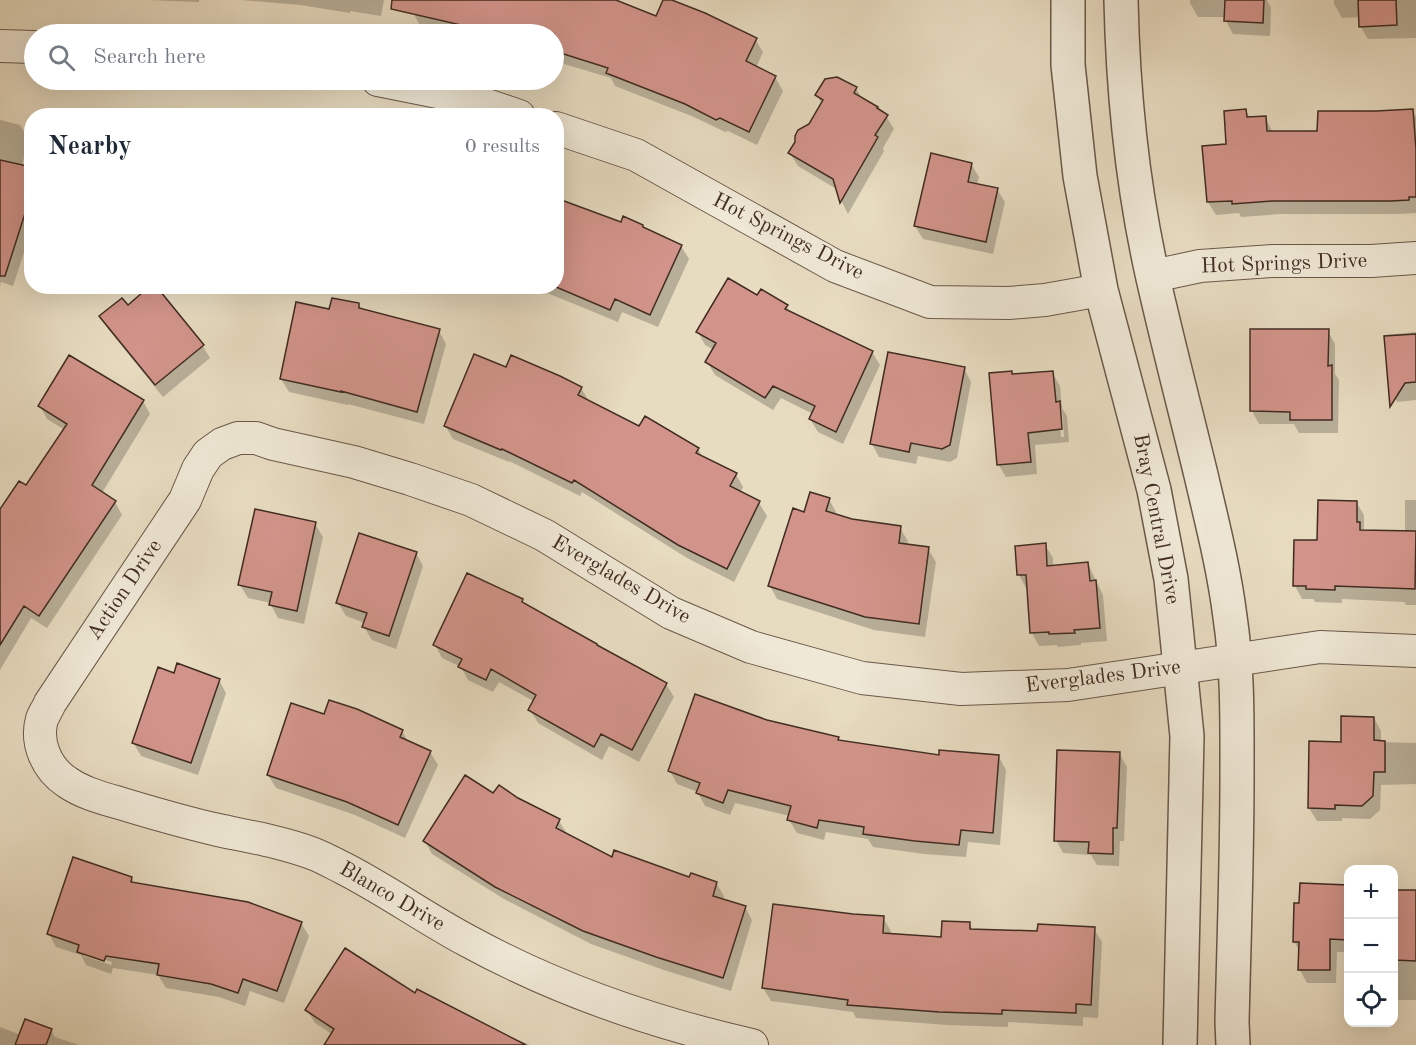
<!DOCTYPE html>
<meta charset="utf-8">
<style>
body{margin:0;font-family:"Old Standard TT",serif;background:#f2f2f3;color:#1f2937}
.controls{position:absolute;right:18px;bottom:18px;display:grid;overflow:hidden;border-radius:12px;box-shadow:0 6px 24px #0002}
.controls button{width:54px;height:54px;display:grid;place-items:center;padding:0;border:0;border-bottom:2px solid #e0e1e3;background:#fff;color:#1f2937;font:30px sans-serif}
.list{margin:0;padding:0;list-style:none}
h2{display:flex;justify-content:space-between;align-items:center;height:78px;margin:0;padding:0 24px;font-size:26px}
h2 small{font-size:20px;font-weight:400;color:#747a83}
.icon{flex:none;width:33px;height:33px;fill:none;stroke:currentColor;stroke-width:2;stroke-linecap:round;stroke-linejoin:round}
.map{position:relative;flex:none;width:1416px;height:1045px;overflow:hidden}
.search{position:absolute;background:#fff;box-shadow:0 6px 24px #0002;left:24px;top:24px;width:540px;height:66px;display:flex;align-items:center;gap:15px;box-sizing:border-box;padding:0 21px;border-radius:33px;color:#747a83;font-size:22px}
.panel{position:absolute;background:#fff;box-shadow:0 6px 24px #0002;left:24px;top:108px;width:540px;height:186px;border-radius:24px}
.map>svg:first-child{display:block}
.shadow{fill:#0003;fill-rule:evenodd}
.building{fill:#d2948a;stroke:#412c22;stroke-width:1.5}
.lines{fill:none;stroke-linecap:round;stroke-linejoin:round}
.minor-casing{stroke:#6a584a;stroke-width:34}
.tertiary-casing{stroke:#6a584a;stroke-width:36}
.minor{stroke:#efe8d6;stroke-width:32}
.tertiary{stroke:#efe8d6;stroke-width:33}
.labels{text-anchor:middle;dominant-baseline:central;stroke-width:5;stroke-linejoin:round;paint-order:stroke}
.street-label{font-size:21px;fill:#412c22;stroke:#efe8d6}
</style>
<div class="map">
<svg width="1416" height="1045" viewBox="0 0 1416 1045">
<rect width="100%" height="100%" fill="#e7dbc0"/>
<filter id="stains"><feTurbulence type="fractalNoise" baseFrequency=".00333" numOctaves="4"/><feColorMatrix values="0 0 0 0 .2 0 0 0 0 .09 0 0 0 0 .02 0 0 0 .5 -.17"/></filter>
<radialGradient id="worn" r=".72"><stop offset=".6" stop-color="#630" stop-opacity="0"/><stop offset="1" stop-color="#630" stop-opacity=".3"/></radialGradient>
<path class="shadow" d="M147,0H199V2Z
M241,0H384L381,16L350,11V13L300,5Z
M407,0H612L657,18L664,0H667L755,39L763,52L756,68L775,77L783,91L757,145L728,131L725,132L694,117L615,86L611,78L554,61V34H454L431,29L427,30L420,26Z
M1190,0H1267L1271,8L1270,36L1233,34L1226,21V17H1198L1190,3Z
M1334,0H1416V38L1368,39L1360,26V17L1342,18L1334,4Z
M856,88L862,99L886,116L894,129L883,148L884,151L848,214L842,202L838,190L798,166L790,153L810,125L822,104L817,95Z
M1246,111L1250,118L1265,117L1273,133H1319L1412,111L1416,117V213L1399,214H1281L1241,217L1239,213L1216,215L1208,202L1204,147L1228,145Z
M0,120L20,125L28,138L22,167L32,169V228L13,286L1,282L0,286Z
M971,164L979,177L977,185L997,189L1005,202L993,254L923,239L915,226Z
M556,195L561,197L564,202L621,224L644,229L681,246L689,259L658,327L622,312L618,322L584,308L530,286H556Z
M758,297L786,306L791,313L872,352L880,365L843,444L818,432L810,419L813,414L781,398L773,410L715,375L707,362L714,350L705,345L698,332Z
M358,304L362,310L439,331L446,344L424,424L348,404V405L289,392L281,379L330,310Z
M127,307L202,345L210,358L163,397L108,329L101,316Z
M1328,331L1335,344V374L1339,380L1338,433H1299L1294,424H1259L1252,411Z
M1416,332V400L1397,402L1390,389L1385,335Z
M964,368L971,382L957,458L950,462L918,456L916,464L879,457L872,444Z
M506,369L581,388L589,401L640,428L698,449L703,458L736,474L743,487L740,493L759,503L767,516L734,582L687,558L582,492L580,496L509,461V462L453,439L445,425Z
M1052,372L1060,386L1062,408L1067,416L1069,442L1035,445L1037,474L1006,477L998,464L1013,375ZM1059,406L1062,409L1064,437H1061Z
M143,401L150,414L102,493L115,502L122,515L47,628L31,618L0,670V520L26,487L65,430L47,419L40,406Z
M829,499L836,512L835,515L852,521L900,528L908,541L907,546L928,549L936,562L925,637L874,630L777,599L770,586L805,514Z
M1405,500H1416V605H1406L1404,602L1342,599V603L1315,602L1313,599H1302L1295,586L1319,542L1356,502L1364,515V532L1405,533Z
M315,524L323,537L304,624L278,618L271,605V603L248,598L240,585Z
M1045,545L1053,558V567L1088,564L1103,595L1107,641L1081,643V645L1058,647L1057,645L1039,646L1032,633L1028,588H1026L1019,575Z
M416,553L423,566L396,649L372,640L364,627L365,623L346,616L338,603Z
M522,601L525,606L666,684L674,697L639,762L609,746L602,760L538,723L530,710L535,702L499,682L493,692L468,680L461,667L442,658L435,645Z
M175,675L219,680L226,693L198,775L141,756L133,742Z
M325,716L402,731L409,743L430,752L438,765L405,838L355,815L276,788L268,775Z
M1374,718L1381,731V742L1416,743V784L1381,785L1380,810L1370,819L1342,818V821H1317L1309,808L1342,743Z
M766,721L838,739L840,742L940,757H999L1006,770L1000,845L968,842L966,857L924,854L873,847L868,839L826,832L824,840L797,833L789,820L790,816L735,803L730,815L705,806L698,793V792L677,784L670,771Z
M1119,753L1127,767L1124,841H1120L1119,866L1097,865L1091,855L1063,853L1056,840Z
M494,796L517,799L559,821L567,834L612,859L690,878L716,883L724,896L723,900L745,907L752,920L731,991L664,970L591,944L504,899L432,854L425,841Z
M131,878L135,884L301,923L309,936L284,1003L250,991L245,1006L219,997L166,988L158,975L113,968L111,974L86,965L81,955L56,947L49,934ZM84,953L112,962L111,965L84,956Z
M1301,885L1348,887V952H1337L1336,983H1307L1300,970V952L1294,941L1301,905Z
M1394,891L1416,892V1000H1394Z
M883,918L891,931L890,935L943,939L969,923L973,930L1039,933L1094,929L1102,942L1098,1018L1083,1017V1026L1008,1022V1027L947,1025L856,1018L853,1012L771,1001L763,988Z
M416,995L487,1027L530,1045H334L332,1034L315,1023L307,1010Z
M0,1027L21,1035L51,1030L55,1037L79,1045H0Z"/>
<path class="building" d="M392,0H616L656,16L663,0H672L705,13L757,38L746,61L776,76L749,132L720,118L716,120L685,104L606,73L608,68L554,51V34H500L391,9Z
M1225,0H1264L1263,23L1224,21Z
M1358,0H1396L1397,25L1359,27Z
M837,77L857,87L854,93L878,107L877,108L888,115L875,135L878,137L840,203L833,179L788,153L795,142V136L798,130L809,124L823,100L815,95L825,79Z
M1246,109L1247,117L1266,116L1267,131H1317L1318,111H1376L1413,109L1416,149V197H1409V200L1391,201H1273L1232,204V201L1207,202L1202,146L1226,144L1224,111Z
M931,153L972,163L968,182L998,188L986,242L914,226Z
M0,160L32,167V190L29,201L5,276H0Z
M556,198L621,222L623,216L643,225V227L682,245L650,315L615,299L610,310L556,287Z
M728,278L757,295L761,289L788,305L785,309L873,351L836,432L809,419L815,406L773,386L765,398L705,362L716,343L696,332Z
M150,286H156L204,345L155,385L99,316L122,298L128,305Z
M332,298L359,303V308L440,329L417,412L341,391V392L280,379L296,302L329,309Z
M1250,329H1329L1328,366L1332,365V420H1290V412L1250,411Z
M1416,334V382L1405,383L1390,407L1384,336Z
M888,352L965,367L950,445L942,449L911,443L909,452L870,444Z
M474,354L506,367L511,355L560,376L582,387L578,395L639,426L645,416L699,448L696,453L737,473L730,486L760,501L727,569L678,545L574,480L572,483L502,449L501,450L444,426Z
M69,355L144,400L92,485L116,501L39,616L24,606L0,645V509L19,481L26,485L67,424L38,406Z
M1012,371V374L1053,371L1056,402L1060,401L1062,429L1028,433L1031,462L997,465L989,373Z
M810,492L830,498L826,511L852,519L901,526L899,543L929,547L919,624L865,617L768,586L793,508L804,512Z
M1318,500L1357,501V522H1360V530L1416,531L1415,589L1335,586V590L1306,589V586H1293L1294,540H1317Z
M255,509L316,522L297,611L269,605L272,592L238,585Z
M359,533L417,552L389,636L362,627L367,613L336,603Z
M1046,543L1047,566L1088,562L1090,581L1096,580L1100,628L1074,630L1075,633L1049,634V632L1030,633L1026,575H1017L1015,546Z
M467,573L523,599L522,602L597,644V645L667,683L632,750L601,734L594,747L528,710L536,695L491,669L486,680L458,667L462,659L433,645Z
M177,663L220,679L191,763L132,743L158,667L174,673Z
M695,694L767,720L839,737L838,740L939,755V750L999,755L993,833L961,830L959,845L915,841L863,834L864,827L819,820L817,828L787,820L791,806L728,790L723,803L696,793L700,783L668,771Z
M329,700L357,709L403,730L400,737L431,751L398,825L347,802L267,775L291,703L324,714Z
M1341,716L1374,717V740L1385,741V772H1374L1373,796L1362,806L1335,805V809L1308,808L1309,741L1341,742Z
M1057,750L1120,752L1117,828H1113V854L1088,853L1089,842L1054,841Z
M465,775L493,793L499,785L518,798L560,819L556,828L612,857L614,850L689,877L691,873L717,882L713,896L746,906L723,978L656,957L583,931L495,887L423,841Z
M73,857L132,877L131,882L248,902L302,922L277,991L243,979L238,993L211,984L157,975L159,964L106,956L104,961L77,952L79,945L47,934Z
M1300,883L1348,885V940L1330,939V970H1298L1299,942H1293L1294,903H1299Z
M1394,890H1416V961L1394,960Z
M773,904L853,914L884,916L883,933L941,937L942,921L970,922V929L1037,931L1038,924L1095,927L1091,1005L1076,1004V1013L1002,1010V1014L939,1012L847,1005L848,1000L762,988Z
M345,948L415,993L417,989L526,1045H324L334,1029L305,1010Z
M25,1019L52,1029L46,1045H15Z"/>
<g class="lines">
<g class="minor-casing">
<path id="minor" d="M0,46L34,47
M378,80L463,97L519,116
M556,128L636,155L835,266L930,302L1009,303L1045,300L1101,290
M1153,276L1200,266L1273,261H1371L1416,258
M752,1045C654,1023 556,989 468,941C425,918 386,890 343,868C333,863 324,858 314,854C282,842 251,837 218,830C187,823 156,814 126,805C106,799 84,794 67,782C47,769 35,743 42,719C44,714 48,708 50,703L185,500L198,469L208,454L222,444L238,438H256L273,444L354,462L410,479L471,500L544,535L671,613L751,647L862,678L961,689L1068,685L1320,647L1416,651"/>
</g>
<g class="tertiary-casing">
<path id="tertiary" d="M1068,0V65L1080,176L1101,290L1154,490L1171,579L1176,627L1187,736L1180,1045
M1121,0C1123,95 1132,185 1153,278C1168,344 1185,409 1201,475C1212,522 1224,569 1230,617C1238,670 1237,724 1237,778C1237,859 1234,940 1232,1022L1233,1045"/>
</g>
<use href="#minor" class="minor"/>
<use href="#tertiary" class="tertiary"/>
</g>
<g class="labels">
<g class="street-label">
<text transform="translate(788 237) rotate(27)">Hot Springs Drive</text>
<text transform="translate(1284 264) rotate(-2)">Hot Springs Drive</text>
<text transform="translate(1156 519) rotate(79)">Bray Central Drive</text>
<text transform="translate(621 580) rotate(30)">Everglades Drive</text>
<text transform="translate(125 590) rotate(-56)">Action Drive</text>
<text transform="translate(1103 677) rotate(-7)">Everglades Drive</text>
<text transform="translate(392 897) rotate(30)">Blanco Drive</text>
</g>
</g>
<rect width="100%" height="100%" filter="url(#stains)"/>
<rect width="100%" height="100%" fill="url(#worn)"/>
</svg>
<div class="controls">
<button>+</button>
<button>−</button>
<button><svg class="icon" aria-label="locate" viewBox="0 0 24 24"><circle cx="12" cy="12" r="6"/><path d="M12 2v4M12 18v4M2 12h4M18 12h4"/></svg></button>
</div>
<div class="search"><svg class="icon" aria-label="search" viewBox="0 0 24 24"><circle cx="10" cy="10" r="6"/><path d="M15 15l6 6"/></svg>Search here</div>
<section class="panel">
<h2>Nearby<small>0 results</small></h2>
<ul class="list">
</ul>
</section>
</div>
